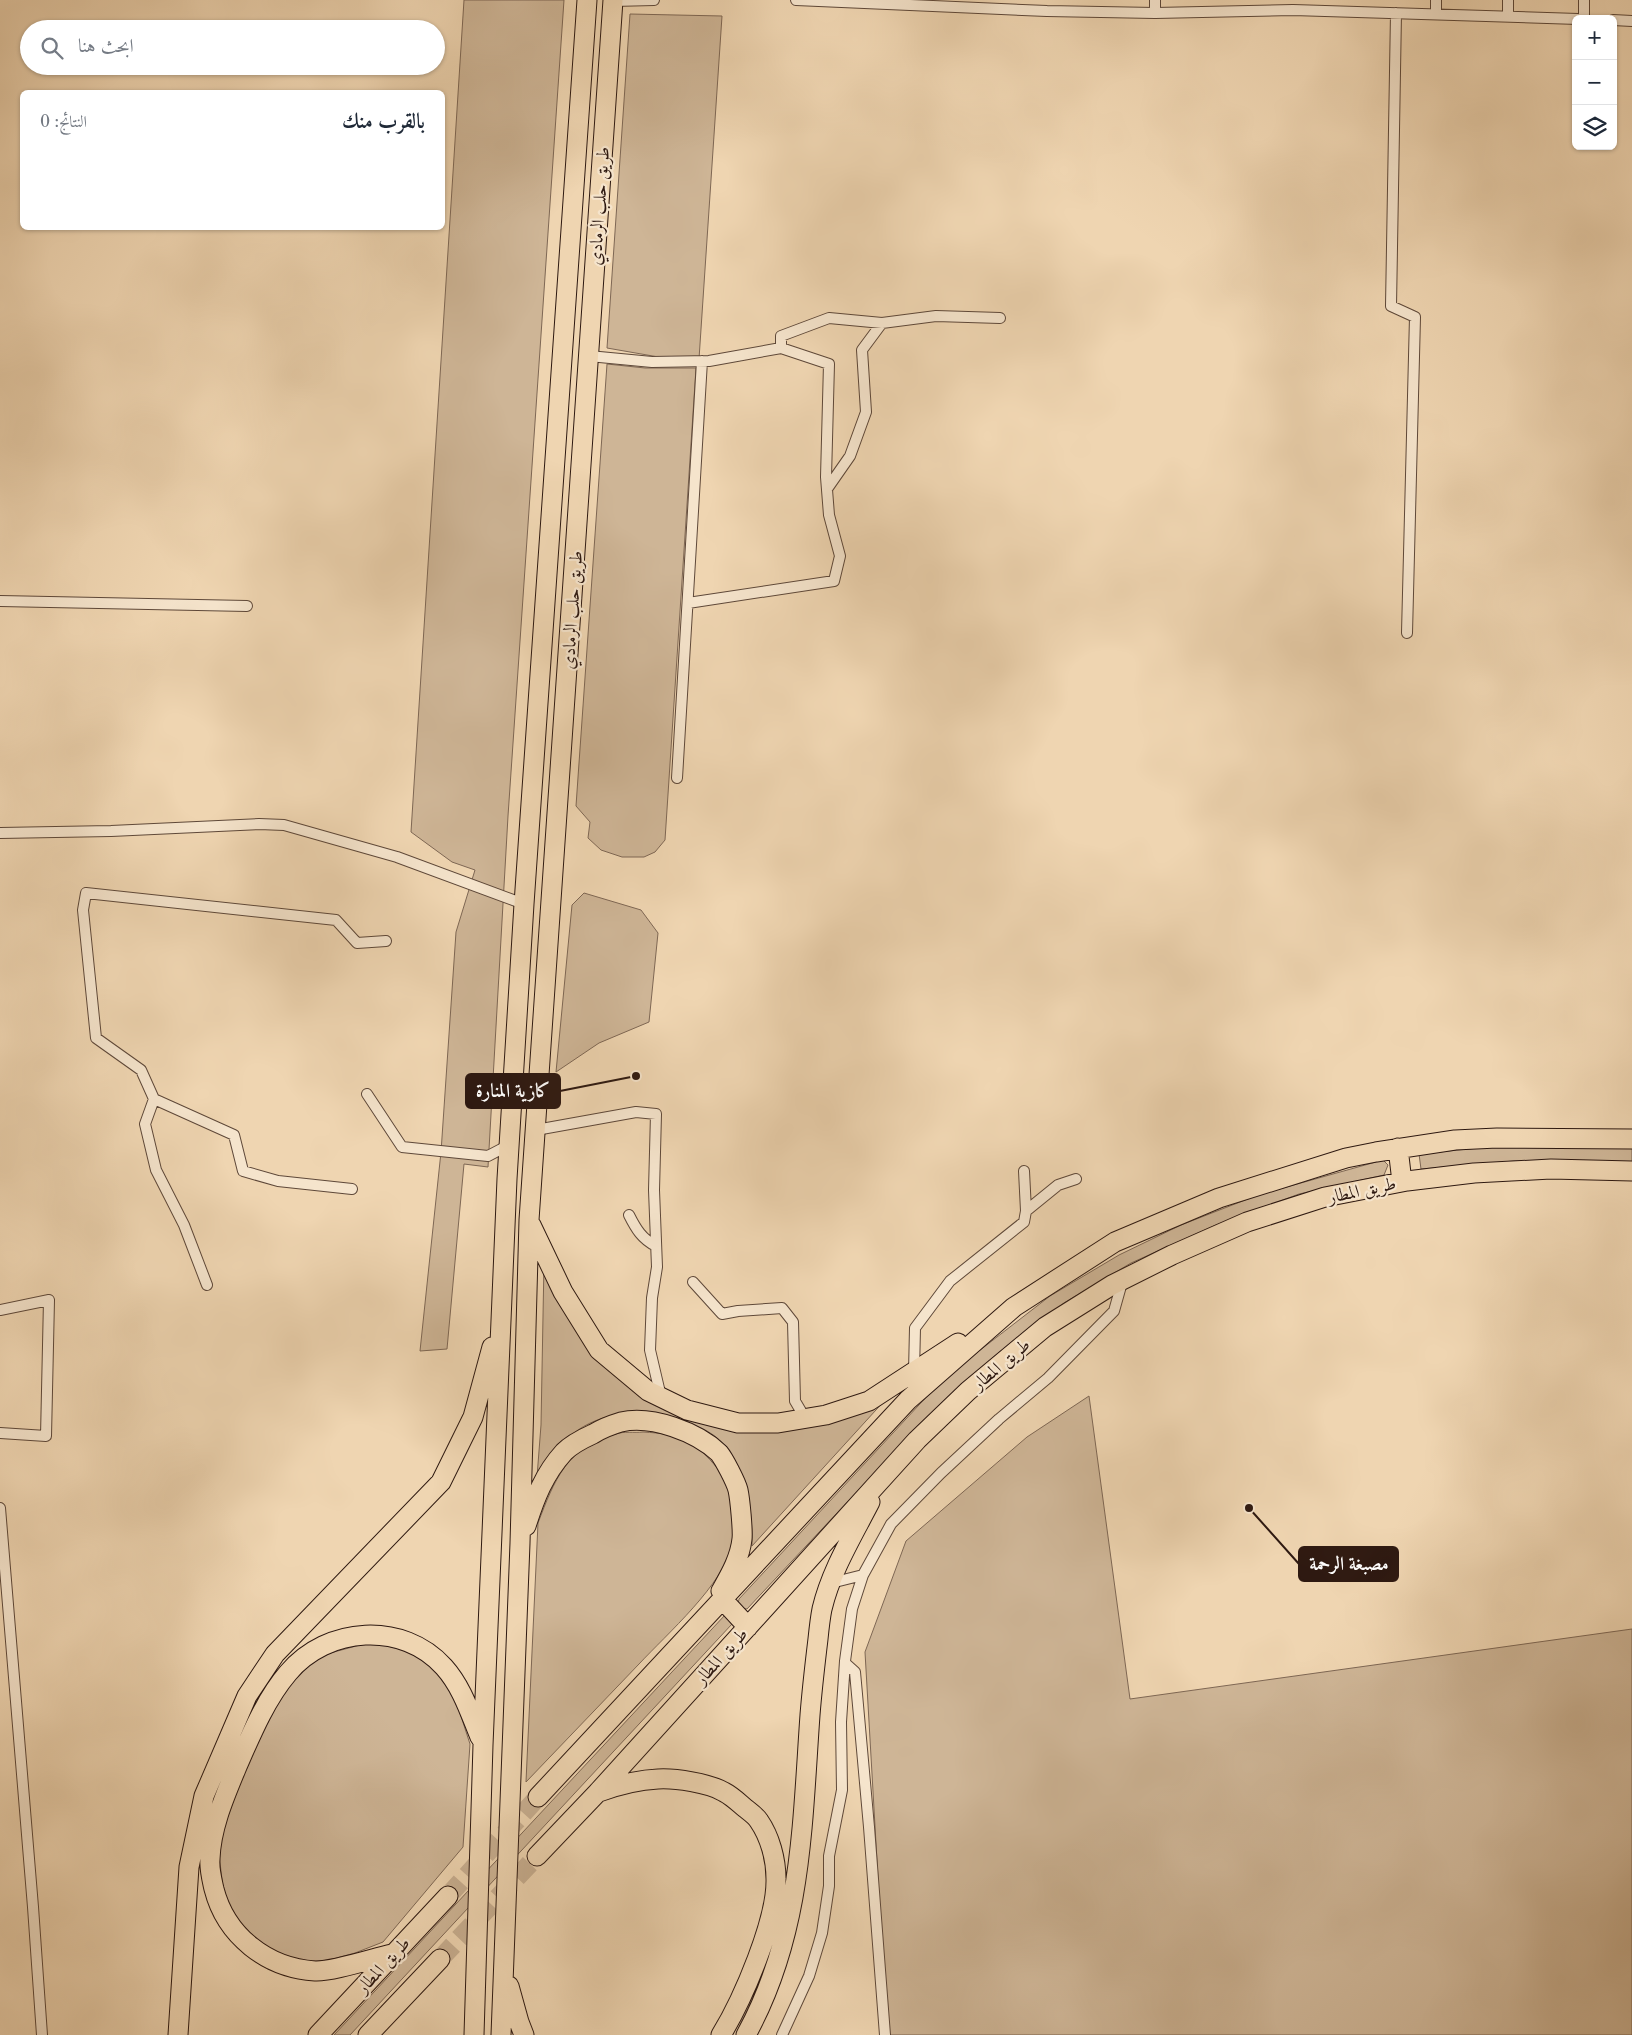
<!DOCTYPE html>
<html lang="ar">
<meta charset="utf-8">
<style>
body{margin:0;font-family:"Libre Caslon Text",Amiri,serif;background:#f6f6f7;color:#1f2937;direction:rtl}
.controls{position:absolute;right:15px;top:15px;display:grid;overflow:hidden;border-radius:8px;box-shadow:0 1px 4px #0004}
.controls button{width:45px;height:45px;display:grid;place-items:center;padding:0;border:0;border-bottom:1px solid #e0e1e3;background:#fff;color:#1f2937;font:25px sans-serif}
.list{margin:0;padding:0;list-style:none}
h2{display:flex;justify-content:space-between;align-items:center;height:65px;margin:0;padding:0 20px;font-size:21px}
h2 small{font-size:16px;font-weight:400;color:#747a83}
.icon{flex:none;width:28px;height:28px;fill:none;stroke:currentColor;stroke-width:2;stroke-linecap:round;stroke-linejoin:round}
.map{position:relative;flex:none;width:1632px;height:2035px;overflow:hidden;direction:ltr}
.search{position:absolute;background:#fff;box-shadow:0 1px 4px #0004;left:20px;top:20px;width:425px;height:55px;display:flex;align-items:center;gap:12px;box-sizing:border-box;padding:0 18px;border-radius:28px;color:#747a83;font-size:19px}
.panel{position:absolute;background:#fff;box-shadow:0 1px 4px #0004;left:20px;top:90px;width:425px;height:140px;border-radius:8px;direction:rtl}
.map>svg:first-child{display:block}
.green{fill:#ceb596;stroke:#7e6754}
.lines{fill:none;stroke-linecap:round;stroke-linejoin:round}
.highway-tunnel{stroke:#c8af91;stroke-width:19;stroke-dasharray:19 9;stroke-linecap:butt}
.street-casing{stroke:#5e4839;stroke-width:12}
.highway-casing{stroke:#2e1911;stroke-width:21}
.street{stroke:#f5e4cc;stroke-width:10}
.highway{stroke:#efd5b1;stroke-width:19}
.labels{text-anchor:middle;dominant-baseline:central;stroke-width:4.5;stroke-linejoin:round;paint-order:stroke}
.street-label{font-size:18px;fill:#2e1911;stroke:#f5e4cc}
.leader{fill:none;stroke:#2e1911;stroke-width:2}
.callout-dot{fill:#2e1911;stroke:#f5e4cc;stroke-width:2}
.callout{fill:#2e1911;stroke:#2e1911;stroke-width:2}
.callout-label{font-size:19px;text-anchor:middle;font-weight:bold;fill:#fff}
</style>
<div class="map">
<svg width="1632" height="2035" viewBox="0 0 1632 2035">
<rect width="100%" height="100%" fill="#efd5b1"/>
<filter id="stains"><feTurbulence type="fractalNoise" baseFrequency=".004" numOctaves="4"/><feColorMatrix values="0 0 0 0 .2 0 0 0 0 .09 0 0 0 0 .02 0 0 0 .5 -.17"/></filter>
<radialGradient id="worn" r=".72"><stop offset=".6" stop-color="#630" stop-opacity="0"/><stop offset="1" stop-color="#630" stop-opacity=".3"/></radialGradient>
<path class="green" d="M464,0H564L508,816L488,1167L464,1164L447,1349L420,1351L441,1152L456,932L475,870L452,862L411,832Z
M630,14L722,16L699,359H670L607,348Z
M607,364L645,368H696L665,840L655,852L644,857H622L601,850L588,838L590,822L576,806Z
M584,893L641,910L658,933L649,1022L599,1043L556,1072L572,905Z
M1488,1147H1632V1162L1514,1161L1421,1169L1419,1154Z
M1383,1160L1388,1165L1384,1175L1299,1194L1216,1225L1131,1263L1064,1303L997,1354L927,1417L747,1609L741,1608L738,1604L739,1599L944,1378L1050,1296L1119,1255L1181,1225L1258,1195Z
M544,1263L609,1369L727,1427L886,1399L752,1546C753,1507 744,1451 707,1431C693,1423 675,1421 659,1419C649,1417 636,1413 625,1414C581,1418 559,1442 537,1477L541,1425Z
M1089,1396L1130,1699L1632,1629V2035H887L865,1652L906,1541L1027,1437Z
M643,1432C680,1434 694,1440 718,1469C734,1488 738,1520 732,1545C724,1584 667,1634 639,1664C601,1703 564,1743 526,1782L538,1523C554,1481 567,1446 616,1434C624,1431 634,1433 643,1432Z
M725,1615L733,1620L732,1624L350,2035H334Z
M371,1642L408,1651L429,1665L446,1683L459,1710L470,1744L463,1847L383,1942L355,1953L329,1960L304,1962L283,1958L248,1934L233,1915L223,1888L219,1854L223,1830L238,1788L272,1709L296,1677L319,1656Z"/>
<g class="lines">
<path class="highway-tunnel" d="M448,1896L538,1797
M440,1959L537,1856"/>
<g class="street-casing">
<path id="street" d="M796,0L1047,11L1155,13L1293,10L1578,19
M613,1L654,0
M1155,13V0
M1396,13L1391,306L1415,317L1407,633
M1436,14V0
M1508,17V0
M1584,19V0
M1613,20L1632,21
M589,356L652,362L709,361L781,348V336L829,318L882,323L936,316L1000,318
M827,489L850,456L866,412L862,350L882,323
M0,601L247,606
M688,603L834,581L840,556L829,515L826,477L829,364L781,348
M677,778L702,361
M0,833L111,831L259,824L284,825L397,857L524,904
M367,1094L402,1147L488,1156L509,1145
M154,1099L145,1124L156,1170L184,1225L207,1285
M536,1130L636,1112L656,1114L654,1190L657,1267L652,1298L650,1350L661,1397
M352,1189L278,1181L243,1171L234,1135L154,1099L141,1070L96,1038L83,910L86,893L336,920L357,943L386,941
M1026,1211L1058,1185L1076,1179
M629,1215C636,1229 642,1239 656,1246
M693,1282L722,1314L738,1311L782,1308L793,1322L795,1401L805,1418
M0,1310L49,1300L46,1436L0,1433
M914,1372L915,1328L950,1281L1024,1222L1026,1211L1024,1171
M0,1508L33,1907L42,2035
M831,1583L863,1575
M845,1663L855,1672L869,1827L885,2035
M782,2035L809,1976L822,1933L829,1886V1856L842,1790L841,1722L845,1661L852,1609L863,1575L891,1524L941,1473L999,1419L1048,1378L1114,1311L1123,1279"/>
</g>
<g class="highway-casing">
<path id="highway" d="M1398,1148L1402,1182
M531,1225L563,1292L599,1350L648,1391L687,1410L738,1423H778L826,1415L869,1401L958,1343
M526,1526C535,1498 544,1474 564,1452C572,1444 582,1439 593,1434C601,1429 611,1425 621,1422C652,1415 697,1432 719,1453C724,1459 736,1482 738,1490C740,1499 743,1531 742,1539C740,1558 730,1575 721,1591
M723,1600L748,1627
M599,1792C618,1785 637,1780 658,1779C675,1778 709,1783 724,1792C732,1796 739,1803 745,1808C750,1812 756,1816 759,1821C770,1837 776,1859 776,1879C777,1920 743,1999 721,2035
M538,1797L908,1400L1014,1307L1115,1242L1219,1198L1346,1158L1376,1152L1455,1140L1497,1138L1632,1139
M537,1856L598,1792L917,1440L968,1391L1045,1327L1112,1285L1172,1255L1247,1222L1325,1197L1407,1181L1474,1173L1551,1169L1632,1171
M392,1954C374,1958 332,1972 315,1971C267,1968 226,1936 214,1889C212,1880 209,1869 210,1859C211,1828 224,1798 236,1769C250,1737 265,1700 288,1673C327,1626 403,1621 444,1667C462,1687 470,1713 480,1737
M509,1986L519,2022L524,2035
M178,2035L189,1867L204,1796L247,1696L275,1654L441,1482L473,1417L492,1347
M318,2035L448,1896
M368,2035L440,1959
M474,2035L483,1745L507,1179L524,904L587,0
M501,2035L520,1543L529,1220L613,0
M746,2035C802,1933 802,1828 810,1715C812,1689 815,1664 818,1639C819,1629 820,1619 822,1609C831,1571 852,1537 870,1502"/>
</g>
<use href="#street" class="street"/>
<use href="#highway" class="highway"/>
</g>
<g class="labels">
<g class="street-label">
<text transform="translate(599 206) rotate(-86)">طريق حلب الرمادي</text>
<text transform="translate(572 610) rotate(-86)">طريق حلب الرمادي</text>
<text transform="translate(1362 1190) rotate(-12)">طريق المطار</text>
<text transform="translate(1001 1364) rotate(-40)">طريق المطار</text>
<text transform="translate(721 1656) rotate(-48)">طريق المطار</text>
<text transform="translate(383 1965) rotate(-47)">طريق المطار</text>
</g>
</g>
<path class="leader" d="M636 1076L560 1091M1249 1508L1299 1564"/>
<g class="callout-dot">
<circle cx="636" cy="1076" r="5"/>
<circle cx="1249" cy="1508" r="5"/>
</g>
<g class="callout">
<rect x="466" y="1074" width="94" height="34" rx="5"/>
<rect x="1299" y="1547" width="99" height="34" rx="5"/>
</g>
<g class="callout-label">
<text x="513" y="1097">كازية المنارة</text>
<text x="1349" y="1570">مصبغة الرحمة</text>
</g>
<rect width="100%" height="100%" filter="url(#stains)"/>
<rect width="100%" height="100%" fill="url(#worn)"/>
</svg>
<div class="controls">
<button>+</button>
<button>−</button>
<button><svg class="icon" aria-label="layers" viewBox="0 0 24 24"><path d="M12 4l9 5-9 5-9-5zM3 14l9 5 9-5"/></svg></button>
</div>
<div class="search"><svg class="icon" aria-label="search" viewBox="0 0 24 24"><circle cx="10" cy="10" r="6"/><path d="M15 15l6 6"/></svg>ابحث هنا</div>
<section class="panel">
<h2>بالقرب منك<small>النتائج: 0</small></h2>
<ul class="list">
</ul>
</section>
</div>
